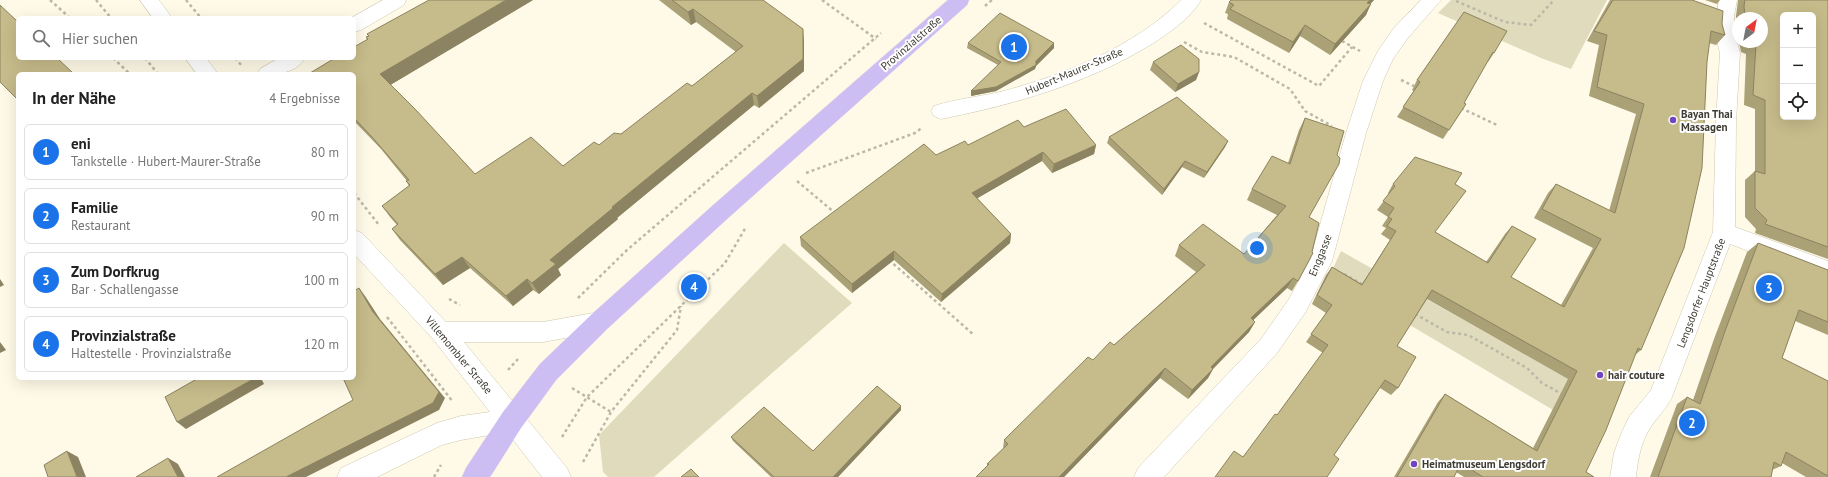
<!DOCTYPE html>
<html lang="de">
<meta charset="utf-8">
<style>
body{margin:0;font-family:"PT Sans",sans-serif;background:#f2f2f2;color:#222}
.controls{position:absolute;right:12px;top:12px;display:grid;overflow:hidden;border-radius:6px;box-shadow:0 4px 16px #0002}
.controls button{width:36px;height:36px;display:grid;place-items:center;padding:0;border:0;border-bottom:1px solid #e0e0e0;background:#fff;color:#222;font:20px sans-serif}
.compass{position:absolute;left:1732px;top:12px;width:36px;height:36px;border-radius:50%;background:#fff;box-shadow:0 4px 16px #0002;rotate:32deg}
.you{position:absolute;left:1257px;top:248px;width:14px;height:14px;margin:-10px;border:3px solid #fff;border-radius:50%;background:#1a73e8;box-shadow:0 0 0 6px #1a73e833}
.badge{display:grid;place-items:center;width:26px;height:26px;border-radius:50%;background:#1a73e8;color:#fff;font-size:13px;font-weight:700}
.pin{position:absolute;translate:-50% -50%;border:2px solid #fff;box-shadow:0 1px 4px #0006}
.list{margin:0;padding:0;list-style:none}
h2{display:flex;justify-content:space-between;align-items:center;height:52px;margin:0;padding:0 16px;font-size:17px}
h2 small{font-size:13px;font-weight:400;color:#767676}
.list li{display:grid;grid-template-columns:26px 1fr auto;gap:12px;align-items:center;box-sizing:border-box;height:56px;margin:0 8px 8px;padding:0 8px;border:1px solid #e0e0e0;border-radius:6px}
.list b{display:block;font-size:15px;white-space:nowrap}
.list p{margin:0;font-size:13px;white-space:nowrap;color:#767676}
.list em{font-size:13px;font-style:normal;color:#767676}
.icon{flex:none;width:22px;height:22px;fill:none;stroke:currentColor;stroke-width:2;stroke-linecap:round;stroke-linejoin:round}
.map{position:relative;flex:none;width:1828px;height:477px;overflow:hidden}
.search{position:absolute;background:#fff;box-shadow:0 4px 16px #0002;left:16px;top:16px;width:340px;height:44px;display:flex;align-items:center;gap:10px;box-sizing:border-box;padding:0 14px;border-radius:6px;color:#767676;font-size:15px}
.panel{position:absolute;background:#fff;box-shadow:0 4px 16px #0002;left:16px;top:72px;width:340px;height:308px;border-radius:6px}
.map>svg:first-child{display:block}
.green{fill:#e1dbbd}
.lines{fill:none;stroke-linecap:round;stroke-linejoin:round}
.minor-casing{stroke:#cdc8b0;stroke-width:1}
.major-casing{stroke:#e4e3e2;stroke-width:1}
.path{stroke:#bcb8a8;stroke-width:2.5;stroke-dasharray:3 3;stroke-linecap:butt}
.minor{fill:#fff;fill-rule:evenodd}
.major{fill:#ccbdf3;fill-rule:evenodd}
.wall{fill:#aaa177}
.shaded-wall{fill:#8b8361}
.building{fill:#c6bb8a;stroke:#8b8361;fill-rule:evenodd}
.poi-dot{fill:#7045bd;stroke:#fff;stroke-width:1.5}
.labels{text-anchor:middle;dominant-baseline:central;stroke-width:4;stroke-linejoin:round;paint-order:stroke}
.street-label{font-size:11px;fill:#3c3a31;stroke:#fff}
.poi-label{font-size:11px;font-weight:bold;fill:#3c3a31;stroke:#fff;text-anchor:start}
</style>
<div class="map">
<svg width="1828" height="477" viewBox="0 0 1828 477">
<rect width="100%" height="100%" fill="#fffae7"/>
<path class="green" d="M1451,0H1607L1571,69L1541,58L1438,13Z
M784,243L852,303L654,477H608L603,472L599,435Z
M1341,251L1609,402L1597,436L1329,277Z"/>
<g class="lines">
<g class="minor-casing">
<path id="minor" d="M140,0H159L172,18H153Z
M383,0H406L404,5L361,30L354,32V18H351Z
M1181,0H1201C1190,19 1169,33 1152,44C1086,84 1016,104 941,119L934,116L931,111L934,106C955,99 978,97 1000,92C1062,76 1136,46 1181,0Z
M1421,0H1441L1407,39L1393,59L1383,81L1366,133L1332,261L1305,313L1277,353L1164,477H1134L1138,468L1261,339L1289,299L1310,260L1346,133L1363,81L1378,51L1393,29Z
M1719,0H1737L1734,16L1735,34L1740,53L1736,122L1735,227L1828,261V281L1730,244L1672,397C1667,408 1659,415 1652,425C1641,441 1638,458 1636,477H1610L1614,453L1621,434L1629,417L1651,390L1713,232L1716,122L1720,53L1715,34L1716,16Z
M185,58H206L218,74H197Z
M279,58H305C295,75 274,74 257,74L260,69Z
M354,230L362,233L446,322H543L599,312L607,315L611,322L607,329L599,332L543,342H464L567,468L571,477H542L507,432L461,440L442,445L377,477H337L341,468L437,423L461,416L490,412L433,339L354,254Z"/>
</g>
<g class="major-casing">
<path id="major" d="M948,0H969L967,5L727,219L607,329L556,380L521,428L490,477H462L466,468L503,412L540,364L591,315L711,207Z"/>
</g>
<path class="path" d="M50,0L70,18
M96,0L111,18
M186,0L201,18
M822,0L876,39
M1456,1L1505,22L1531,25L1554,0
M985,6L992,0
M1204,23L1319,86L1352,47
M1342,41L1360,51
M1184,42L1202,52L1234,57L1290,89L1305,111L1332,126
M113,58L130,74
M145,58L158,74
M235,58L242,66
M1401,80L1414,86
M1461,108L1497,125
M806,173L915,133L923,127
M797,181L835,213
M354,193L379,225
M889,260L974,335
M1344,274L1364,285
M578,298L627,250L881,33
M449,299L460,305
M1415,314L1447,332L1468,335L1527,368L1542,383L1562,394
M387,317L453,402
M508,370L518,359
M572,388L611,412
M562,437L587,397L725,263L746,227
M583,462L611,412L677,330L681,306
M434,477L441,465"/>
<use href="#minor" class="minor"/>
<use href="#major" class="major"/>
</g>
<path class="wall" d="M533,0L390,85L475,174L563,166L599,145L621,134L692,86L736,52L696,22L691,25L659,0H763L804,41V71L759,108L754,105L617,218L618,219L558,269L561,275L539,294L533,290L513,306L470,268L443,285L400,240L392,229L397,225L390,217L382,206L409,186L406,181H407L381,149L354,121V74L367,40L366,37L368,36L367,34Z
M1231,0H1374L1370,4L1366,15L1330,55L1300,36L1289,53L1227,19L1228,14L1225,13L1229,2Z
M1610,0H1692L1722,24L1725,35L1716,45L1709,43L1641,350L1635,355L1586,472L1594,477H1464L1456,472L1454,477H1394L1438,402L1445,394L1533,448L1568,379L1427,299L1397,346L1398,388L1391,395L1380,388L1334,455L1243,457L1277,415L1323,353L1306,342L1326,313L1312,304L1326,275L1332,267L1362,284L1390,240L1381,234L1386,228L1382,226L1388,217L1377,210L1389,194L1388,193L1393,184H1455L1435,232L1486,262L1505,234L1512,226L1511,277L1561,305L1593,248L1534,218L1548,193L1556,184L1609,211L1636,114L1589,96L1599,45L1587,41L1605,9Z
M1705,0H1720L1717,4Z
M1738,0H1828V259L1755,233L1756,229L1745,217V180L1755,171V109L1744,105L1746,54L1741,52L1739,42H1762V18H1738V40L1736,34V16Z
M1464,12L1494,53L1488,62H1487L1464,103L1466,104L1443,139L1397,117L1414,91L1412,90L1417,80Z
M968,43L1054,48L1036,66L1035,69L996,91L971,96L998,65L967,48Z
M1153,62L1199,72L1196,80L1175,92L1150,70Z
M1305,118L1309,217L1298,281L1292,291L1287,288L1253,320L1255,322L1249,332L1213,369L1208,378L1188,399L1160,378L1064,477H976L987,466V464L1003,449L1004,440L1093,360L1114,345L1196,272L1175,256L1179,245L1244,254L1277,215L1247,200L1252,189L1288,163L1299,130Z
M1024,127L1096,145L1094,154L1052,173L1042,161L977,198L1011,234L1010,243L941,302L894,260L852,293L801,246L800,237L936,155Z
M1109,137L1228,141L1225,147L1204,178L1182,167L1162,195L1107,143Z
M1758,243L1828,270V335L1795,321L1782,358L1828,381V477H1806L1782,463L1781,466L1772,470L1771,477H1650L1677,404L1687,397L1693,400L1714,339L1747,252Z
M901,406V410L838,477H771L733,441L731,437L813,451Z"/>
<path class="shaded-wall" d="M506,0H533L387,87L380,74Z
M1370,0H1374L1362,13L1367,3Z
M1371,4L1366,15L1330,55L1335,44Z
M693,9L696,22L691,25L688,12Z
M1305,25L1300,36L1289,53L1293,42Z
M803,29L804,41V71L759,108L757,96Z
M1054,43V48L1036,66L1035,69L996,91L971,96V91L1036,61Z
M1199,72L1196,80L1175,92L1178,84Z
M752,93L754,105L617,218L618,219L558,269L561,275L539,294L532,283L550,260L612,207Z
M1228,141L1225,147L1204,178L1207,172Z
M1096,145L1094,154L1052,173L1054,164Z
M1043,152L1042,161L971,202L972,193Z
M1185,161L1182,167L1162,195L1164,189Z
M1011,234L1010,243L941,302L942,294Z
M894,251V260L852,293V284Z
M462,257L470,268L443,285L435,274Z
M1293,278L1287,288L1245,328L1251,318Z
M0,279L4,285L0,287Z
M527,279L533,290L513,306L506,296Z
M359,288L365,296L380,319L445,398L439,410L306,477H286L439,392L373,312Z
M1255,322L1249,332L1206,376L1211,367Z
M0,342L6,350L0,353Z
M1165,368L1160,378L1064,477H1059Z
M1213,369L1208,378L1188,399L1192,390Z
M255,378H261L264,384L186,429L177,422Z
M901,406V410L838,477H833Z
M67,451L78,457L86,477H77Z
M168,458L178,464L185,477H178Z"/>
<path class="building" d="M429,0H506L380,74L416,110L475,174L531,137L563,166L594,142L599,145L614,133L621,134L687,83L692,86L743,46L693,9L688,12L672,0H763L803,29V59L757,96L752,93L612,207L613,208L550,260L556,264L532,283L527,279L506,296L462,257L435,274L392,229L398,224L382,206L410,185L406,181L409,180L372,137L354,118V74H311L310,73L335,58H354V47L368,39L366,37L369,36L367,34Z
M1231,0H1370L1367,3L1371,4L1335,44L1305,25L1293,42L1230,9L1234,5L1229,2Z
M1613,0H1692L1723,11L1722,24L1725,35L1711,31L1707,62L1702,168L1684,248L1641,350L1638,348L1606,430L1586,472L1594,477H1483L1461,463L1454,477H1397L1445,394L1537,451L1577,371L1432,290L1397,346L1416,357L1398,388L1385,380L1334,455L1339,459L1327,477H1215L1234,451L1243,457L1275,414L1277,415L1328,345L1311,334L1332,305L1317,295L1332,267L1362,285L1396,231L1387,226L1392,219L1388,217L1394,208L1383,201L1395,186L1393,184L1415,157L1462,173L1455,184L1466,191L1435,232L1488,263L1512,226L1536,239L1511,277L1564,307L1601,239L1542,209L1556,184L1615,213L1644,104L1597,87L1607,35L1594,31Z
M1745,0H1828V247L1765,224L1767,220L1755,208V171L1765,174V100L1753,95L1756,44L1751,43L1750,42H1762V18H1745L1744,6ZM1783,15H1813V117H1783Z
M0,5L18,22V58H57L74,74H18V100L0,82Z
M1464,12L1507,31L1494,53L1493,52L1464,103L1466,104L1449,130L1403,107L1420,82L1417,80Z
M1000,13L1054,43L1036,61V65L996,87L971,91L1001,62L968,43Z
M1181,45L1199,59V72L1178,84L1153,62Z
M1177,97L1228,141L1207,172L1185,161L1164,189L1109,137Z
M1066,109L1096,145L1054,164L1043,152L972,193L1011,234L942,294L894,251L852,284L800,237L924,144L936,155L965,141L968,145L1018,120L1024,127Z
M1305,118L1344,131L1337,155L1340,158L1339,164L1309,217L1319,223L1312,252L1313,253L1298,281L1293,278L1251,318L1255,322L1211,367L1213,369L1192,390L1165,368L1059,477H976L989,464H987L1008,444L1004,440L1088,357L1093,360L1110,342L1114,345L1205,265L1179,245L1203,224L1244,254L1286,206L1252,189L1272,156L1290,164Z
M1758,243L1828,270V322L1799,310L1782,358L1828,381V476L1786,452L1781,466L1774,462L1771,477H1658L1687,397L1700,404L1725,331Z
M359,288L373,312L439,392L433,403L286,477H217L353,400L343,378H354V291Z
M195,378H255L177,422L165,397L195,380Z
M877,386L901,406L833,477H774L731,437L764,407L813,451Z
M67,451L77,477H48L44,465Z
M168,458L178,477H136Z
M691,469L699,477H681Z"/>
<g class="poi-dot">
<circle cx="1673" cy="120" r="4"/>
<circle cx="1600" cy="375" r="4"/>
<circle cx="1414" cy="464" r="4"/>
</g>
<g class="labels">
<g class="street-label">
<text transform="translate(911 43) rotate(-41)">Provinzialstraße</text>
<text transform="translate(1074 71) rotate(-23)">Hubert-Maurer-Straße</text>
<text transform="translate(1320 255) rotate(-68)">Enggasse</text>
<text transform="translate(1701 293) rotate(-69)">Lengsdorfer Hauptstraße</text>
<text transform="translate(459 355) rotate(50)">Villemombler Straße</text>
</g>
<g class="poi-label">
<text x="1681" y="114">Bayan Thai<tspan x="1681" dy="13">Massagen</tspan></text>
<text x="1608" y="375">hair couture</text>
<text x="1422" y="464">Heimatmuseum Lengsdorf</text>
</g>
</g>
</svg>
<div class="controls">
<button>+</button>
<button>−</button>
<button><svg class="icon" aria-label="locate" viewBox="0 0 24 24"><circle cx="12" cy="12" r="6"/><path d="M12 2v4M12 18v4M2 12h4M18 12h4"/></svg></button>
</div>
<svg class="compass" viewBox="-18 -18 36 36"><path d="M0-13l5 13h-10z" fill="#e53935"/><path d="M0 13l5-13h-10z" fill="#767676"/></svg>
<div class="you"></div>
<div class="pin badge" style="left:1014px;top:47px">1</div>
<div class="pin badge" style="left:1692px;top:423px">2</div>
<div class="pin badge" style="left:1769px;top:288px">3</div>
<div class="pin badge" style="left:694px;top:287px">4</div>
<div class="search"><svg class="icon" aria-label="search" viewBox="0 0 24 24"><circle cx="10" cy="10" r="6"/><path d="M15 15l6 6"/></svg>Hier suchen</div>
<section class="panel">
<h2>In der Nähe<small>4 Ergebnisse</small></h2>
<ul class="list">
<li><span class="badge">1</span><div><b>eni</b><p>Tankstelle · Hubert-Maurer-Straße</p></div><em>80 m</em></li>
<li><span class="badge">2</span><div><b>Familie</b><p>Restaurant</p></div><em>90 m</em></li>
<li><span class="badge">3</span><div><b>Zum Dorfkrug</b><p>Bar · Schallengasse</p></div><em>100 m</em></li>
<li><span class="badge">4</span><div><b>Provinzialstraße</b><p>Haltestelle · Provinzialstraße</p></div><em>120 m</em></li>
</ul>
</section>
</div>
